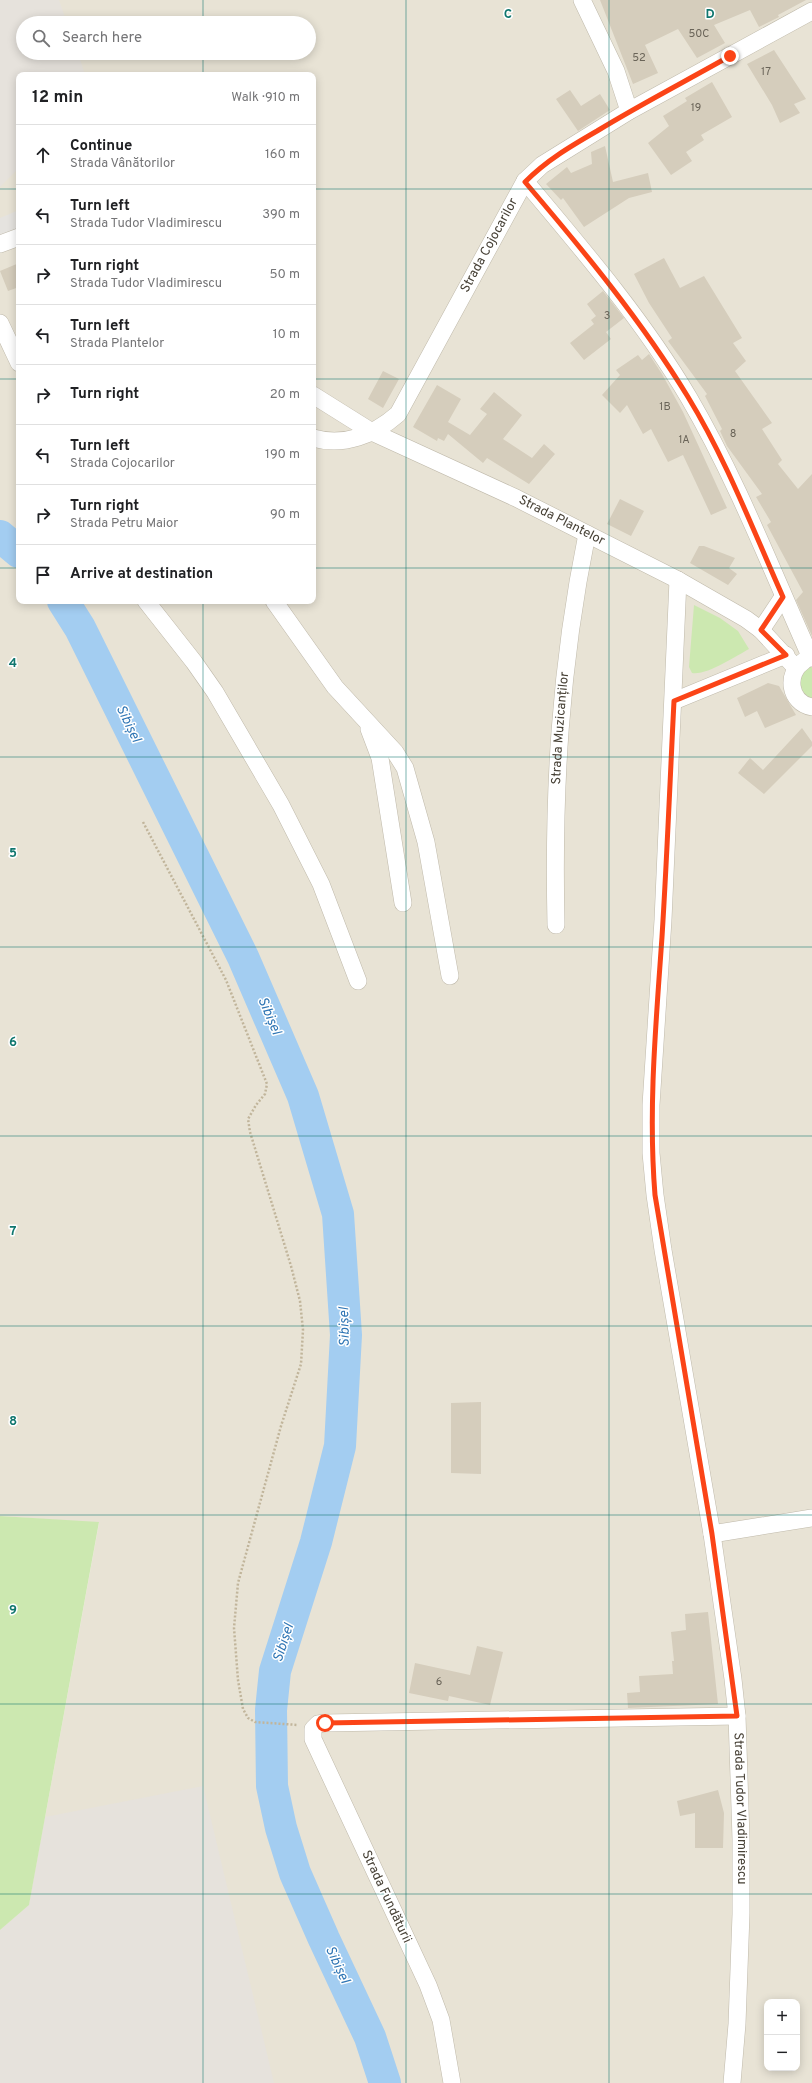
<!DOCTYPE html>
<meta charset="utf-8">
<style>
body{margin:0;font-family:Overpass,sans-serif;background:#f2f2f2;color:#202124}
.controls{position:absolute;right:12px;bottom:12px;display:grid;overflow:hidden;border-radius:8px;box-shadow:0 2px 10px #0003}
.controls button{width:36px;height:36px;display:grid;place-items:center;padding:0;border:0;border-bottom:1px solid #e0e0e0;background:#fff;color:#202124;font:20px sans-serif}
.stop{position:absolute;width:12px;height:12px;margin:-9px;border:3px solid #fb4417;border-radius:50%;background:#fff}
.stop.end{background:#fb4417;border-color:#fff;box-shadow:0 1px 4px #0008}
.list{margin:0;padding:0;list-style:none}
h2{display:flex;justify-content:space-between;align-items:center;height:52px;margin:0;padding:0 16px;font-size:17px}
h2 small{font-size:13px;font-weight:400;color:#757577}
.list li{display:grid;grid-template-columns:26px 1fr auto;gap:12px;align-items:center;box-sizing:border-box;height:60px;padding:0 16px;border-top:1px solid #e0e0e0}
.list b{display:block;font-size:15px;white-space:nowrap}
.list p{margin:0;font-size:13px;white-space:nowrap;color:#757577}
.list em{font-size:13px;font-style:normal;color:#757577}
.icon{flex:none;width:22px;height:22px;fill:none;stroke:currentColor;stroke-width:2;stroke-linecap:round;stroke-linejoin:round}
.map{position:relative;flex:none;width:812px;height:2083px;overflow:hidden}
.search{position:absolute;background:#fff;box-shadow:0 2px 10px #0003;left:16px;top:16px;width:300px;height:44px;display:flex;align-items:center;gap:10px;box-sizing:border-box;padding:0 14px;border-radius:22px;color:#757577;font-size:15px}
.panel{position:absolute;background:#fff;box-shadow:0 2px 10px #0003;left:16px;top:72px;width:300px;height:532px;border-radius:8px}
.map>svg:first-child{display:block}
.residential{fill:#e8e3d5;fill-rule:evenodd}
.industrial{fill:#e6e2dc}
.grass{fill:#cce8b0}
.parking{fill:#e5e3df}
.lines{fill:none;stroke-linecap:round;stroke-linejoin:round}
.river{stroke:#a3cdf1;stroke-width:32}
.building{fill:#d5cdbc}
.street-casing{stroke:#bfb9aa;stroke-width:18}
.path{stroke:#c1b59b;stroke-width:2.5;stroke-dasharray:2 2;stroke-linecap:butt}
.street{stroke:#fff;stroke-width:17}
.route{stroke:#fb4417;stroke-width:5}
.grid{fill:none;stroke:#0f766e;stroke-width:1;stroke-opacity:0.55}
.labels{text-anchor:middle;dominant-baseline:central;stroke-width:3;stroke-linejoin:round;paint-order:stroke}
.number-label{font-size:11px;fill:#6a6458}
.street-label{font-size:13px;fill:#474136;stroke:#fff}
.water-label{font-size:14px;font-style:italic;fill:#2e75b4;stroke:#fff}
.grid-label{font-size:13px;text-anchor:middle;font-weight:bold;fill:#0f766e;stroke:#fff;stroke-width:3;stroke-linejoin:round;paint-order:stroke}
</style>
<div class="map">
<svg width="812" height="2083" viewBox="0 0 812 2083">
<rect width="100%" height="100%" fill="#f4f0e7"/>
<path class="residential" d="M0,0H812V2083H0V1930L29,1905L99,1523L0,1516ZM23,23H309V53H23ZM19,75H313V601H19ZM767,2002H797V2068H767Z"/>
<path class="industrial" d="M0,0H59L67,23H23V53H78L85,75H19V168L0,187Z
M203,1786L274,2083H0V1930L29,1905L45,1817Z"/>
<path class="grass" d="M694,605L720,618L738,631L749,649C736,656 706,676 692,673L689,667Z
M810,665H812V699C802,695 800,689 799,679Z
M0,1516L99,1522L29,1905L0,1930Z"/>
<path class="parking" d="M19,210V230L0,236V218Z"/>
<g class="lines">
<path class="river" d="M0,536L19,552
M63,601L80,628L243,957L303,1096L338,1214L346,1335L340,1446L316,1542L275,1671L271,1710L272,1786L281,1828L295,1873L324,1939L370,2037L385,2083"/>
</g>
<path class="building" d="M600,0H806L778,15L779,17L759,27L750,10L714,25L725,43L697,58L678,29L645,45L658,73L633,84Z
M774,50L806,99L794,104L800,113L780,123L772,105L747,64Z
M712,82L732,117L701,135L704,140L686,152L692,161L671,175L648,143L669,126L663,116L687,101L685,98Z
M570,90L581,106L600,94L610,110L578,131L556,99Z
M605,146L613,182L648,173L652,192L629,198L584,227L563,198L561,200L546,184L567,167L571,173L592,164L591,152Z
M664,258L680,288L704,276L742,338L733,343L746,361L735,371L772,423L762,429L782,460L778,464L798,489L812,474V636L796,600L803,592L767,525L771,522L756,497L762,494L727,446L720,431L722,429L705,396L707,394L668,341L672,338L649,303L634,274Z
M19,263V287L8,291L0,271Z
M603,291L624,318L606,332L611,339L584,360L570,343L594,324L591,320L596,316L587,304Z
M649,354L662,374L683,412L727,508L711,515L683,455L668,462L651,429L643,434L627,405L620,413L602,395L620,375L616,370L638,355L642,360Z
M383,371L399,379L383,408L368,399Z
M437,385L461,399L448,422L470,435L487,414L480,409L494,392L522,415L503,439L532,458L544,444L555,454L529,484L487,458L483,463L448,434L444,441L438,438L437,441L413,427Z
M620,499L644,511L631,536L607,524Z
M699,546H704L735,558L729,568L737,574L728,585L690,563Z
M768,683L779,686L796,715L765,728L757,711L745,717L737,698Z
M802,728L812,742V746L764,794L738,773L750,758L763,770Z
M481,1402V1474L451,1473V1403Z
M708,1612L718,1704L628,1708L627,1693L640,1692L639,1676L673,1674L672,1661H674L671,1632L686,1630L685,1614Z
M477,1646L503,1652L490,1705L449,1696L448,1701L409,1693L415,1663L470,1675Z
M718,1790L724,1813L723,1848H695V1813L680,1816L677,1801Z"/>
<g class="lines">
<g class="street-casing">
<g id="street">
<path d="M582,0L616,71L629,111"/>
<path d="M525,181C583,250 643,320 689,398C737,480 772,571 811,658"/>
<path d="M0,244L19,237"/>
<path d="M0,323L19,363"/>
<path id="s1" d="M313,395L372,432L516,498L678,580L746,619L761,630L796,668"/>
<path id="s2" d="M313,438C344,447 374,435 398,414L525,181L542,165L629,111L812,11"/>
<path id="s3" d="M678,580L663,920L651,1105V1153L655,1195L663,1250L712,1534L733,1679L737,1716L741,1839V1914L737,2024L732,2083"/>
<path d="M146,601L194,662L215,692L281,805L321,884L358,981"/>
<path d="M274,601L335,687L395,752L405,768L426,842L450,976"/>
<path d="M761,630L783,597"/>
<path d="M804,661C785,673 789,703 812,707"/>
<path d="M674,701L786,655"/>
<path d="M369,729L380,758L403,903"/>
<path id="s4" d="M556,925C553,790 560,666 587,534"/>
<path d="M712,1534L812,1518"/>
<path d="M452,2083L441,2020L428,1985L313,1739V1729L318,1724L325,1723L737,1716"/>
</g>
</g>
<path class="path" d="M143,822L226,980L267,1084L265,1094L256,1105L248,1119L250,1132L291,1266L300,1301L303,1330L301,1364L281,1426L238,1583L234,1628L238,1680L243,1709L248,1718L255,1722L298,1725"/>
<use href="#street" class="street"/>
</g>
<g class="lines">
<path class="route" d="M325,1723L737,1716L712,1534L655,1195C648,1109 656,1023 662,937C667,858 670,780 674,701L786,655L761,630L783,597C753,530 726,459 688,397C641,320 583,250 525,182C547,160 571,146 597,131C641,104 686,81 730,56"/>
</g>
<path class="grid" d="M203,0V23M406,0V2083M609,0V2083M203,53V75M0,189H19M313,189H812M0,379H19M313,379H812M0,568H19M313,568H812M203,601V2083M0,757H812M0,947H812M0,1136H812M0,1326H812M0,1515H812M0,1704H812M0,1894H812"/>
<g class="labels">
<g class="number-label">
<text x="699" y="34">50C</text>
<text x="639" y="58">52</text>
<text x="766" y="72">17</text>
<text x="696" y="108">19</text>
<text x="607" y="316">3</text>
<text x="665" y="407">1B</text>
<text x="733" y="434">8</text>
<text x="684" y="440">1A</text>
<text x="439" y="1682">6</text>
</g>
<g class="street-label">
<text stroke="none"><textPath href="#s2" startOffset="284">Strada Cojocarilor</textPath></text>
<text stroke="none"><textPath href="#s1" startOffset="279">Strada Plantelor</textPath></text>
<text stroke="none"><textPath href="#s4" startOffset="197">Strada Muzicanților</textPath></text>
<text stroke="none"><textPath href="#s3" startOffset="1236">Strada Tudor Vladimirescu</textPath></text>
<text transform="translate(386 1897) rotate(65)">Strada Fundăturii</text>
</g>
<g class="water-label">
<text transform="translate(128 724) rotate(64)">Sibișel</text>
<text transform="translate(269 1016) rotate(67)">Sibișel</text>
<text transform="translate(345 1327) rotate(-91)">Sibișel</text>
<text transform="translate(284 1643) rotate(-72)">Sibișel</text>
<text transform="translate(337 1965) rotate(65)">Sibișel</text>
</g>
</g>
<g class="grid-label">
<text x="508" y="18">C</text>
<text x="710" y="18">D</text>
<text x="13" y="667">4</text>
<text x="13" y="857">5</text>
<text x="13" y="1046">6</text>
<text x="13" y="1235">7</text>
<text x="13" y="1425">8</text>
<text x="13" y="1614">9</text>
</g>
</svg>
<div class="controls">
<button>+</button>
<button>−</button>
</div>
<div class="stop" style="left:325px;top:1723px"></div>
<div class="stop end" style="left:730px;top:56px"></div>
<div class="search"><svg class="icon" aria-label="search" viewBox="0 0 24 24"><circle cx="10" cy="10" r="6"/><path d="M15 15l6 6"/></svg>Search here</div>
<section class="panel">
<h2>12 min<small>Walk · 910 m</small></h2>
<ul class="list">
<li><svg class="icon" aria-label="ahead" viewBox="0 0 24 24"><path d="M12 20V5M6 11l6-6 6 6"/></svg><div><b>Continue</b><p>Strada Vânătorilor</p></div><em>160 m</em></li>
<li><svg class="icon" aria-label="left" viewBox="0 0 24 24"><path d="M17 20v-9H6M10 6l-5 5 5 5"/></svg><div><b>Turn left</b><p>Strada Tudor Vladimirescu</p></div><em>390 m</em></li>
<li><svg class="icon" aria-label="right" viewBox="0 0 24 24"><path d="M7 20v-9h11M14 6l5 5-5 5"/></svg><div><b>Turn right</b><p>Strada Tudor Vladimirescu</p></div><em>50 m</em></li>
<li><svg class="icon" aria-label="left" viewBox="0 0 24 24"><path d="M17 20v-9H6M10 6l-5 5 5 5"/></svg><div><b>Turn left</b><p>Strada Plantelor</p></div><em>10 m</em></li>
<li><svg class="icon" aria-label="right" viewBox="0 0 24 24"><path d="M7 20v-9h11M14 6l5 5-5 5"/></svg><div><b>Turn right</b></div><em>20 m</em></li>
<li><svg class="icon" aria-label="left" viewBox="0 0 24 24"><path d="M17 20v-9H6M10 6l-5 5 5 5"/></svg><div><b>Turn left</b><p>Strada Cojocarilor</p></div><em>190 m</em></li>
<li><svg class="icon" aria-label="right" viewBox="0 0 24 24"><path d="M7 20v-9h11M14 6l5 5-5 5"/></svg><div><b>Turn right</b><p>Strada Petru Maior</p></div><em>90 m</em></li>
<li><svg class="icon" aria-label="arrive" viewBox="0 0 24 24"><path d="M6 21V4h12l-3 4 3 4H6"/></svg><div><b>Arrive at destination</b></div></li>
</ul>
</section>
</div>
